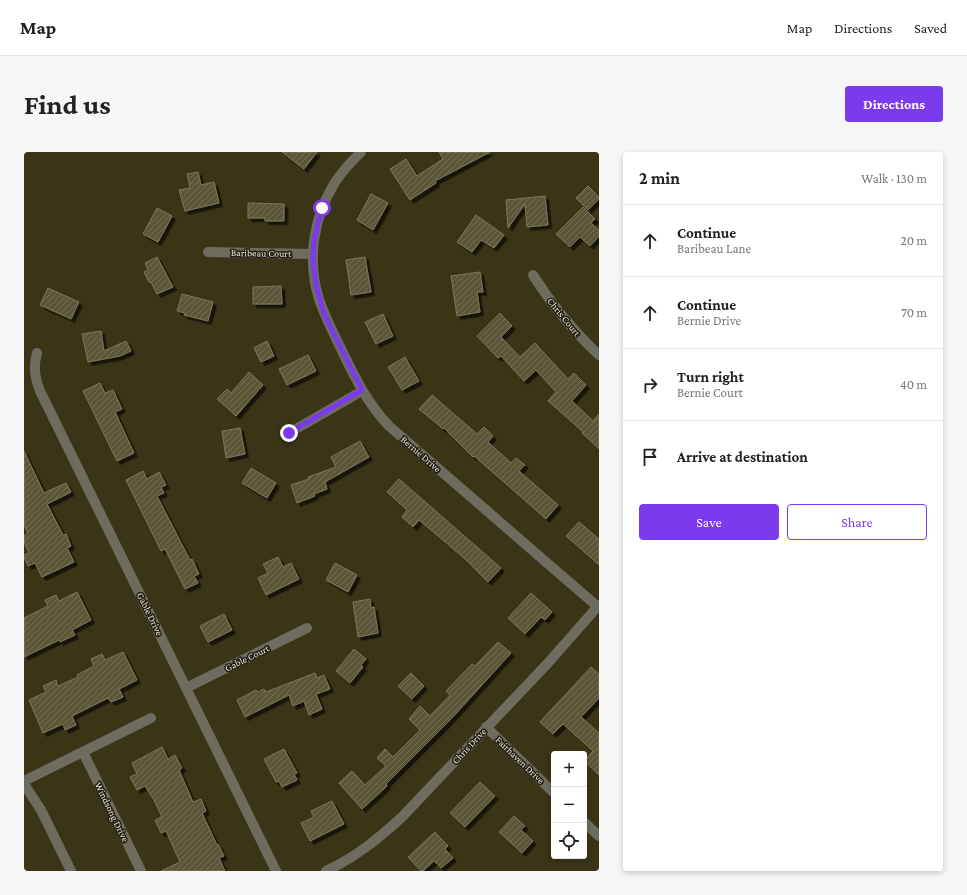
<!DOCTYPE html>
<meta charset="utf-8">
<style>
body{margin:0;font-family:"Crimson Pro",serif;background:#f6f6f6;color:#222}
.controls{position:absolute;right:12px;bottom:12px;display:grid;overflow:hidden;border-radius:4px;box-shadow:0 2px 6px #0003}
.controls button{width:36px;height:36px;display:grid;place-items:center;padding:0;border:0;border-bottom:1px solid #e0e0e0;background:#fff;color:#222;font:20px sans-serif}
.stop{position:absolute;width:12px;height:12px;margin:-9px;border:3px solid #7c3aed;border-radius:50%;background:#fff}
.stop.end{background:#7c3aed;border-color:#fff;box-shadow:0 1px 4px #0008}
.list{margin:0;padding:0;list-style:none}
h2{display:flex;justify-content:space-between;align-items:center;height:52px;margin:0;padding:0 16px;font-size:17px}
h2 small{font-size:13px;font-weight:400;color:#767676}
.list li{display:grid;grid-template-columns:26px 1fr auto;gap:12px;align-items:center;box-sizing:border-box;height:72px;padding:0 16px;border-top:1px solid #e0e0e0}
.list b{display:block;font-size:15px;white-space:nowrap}
.list p{margin:0;font-size:13px;white-space:nowrap;color:#767676}
.list em{font-size:13px;font-style:normal;color:#767676}
.actions{display:flex;gap:8px;padding:12px 16px}
.actions a{flex:1;padding:9px 0;border:1px solid #7c3aed;border-radius:4px;text-align:center;font-size:14px;color:#7c3aed}
.actions .main{background:#7c3aed;color:#fff}
.icon{flex:none;width:22px;height:22px;fill:none;stroke:currentColor;stroke-width:2;stroke-linecap:round;stroke-linejoin:round}
.map{position:relative;flex:none;width:575px;height:719px;overflow:hidden;border-radius:4px}
header{display:flex;align-items:center;gap:24px;box-sizing:border-box;height:56px;padding:0 20px;background:#fff;border-bottom:1px solid #e0e0e0}
header strong{font-size:19px}
nav{display:flex;gap:22px;margin-inline-start:auto;font-size:14px}
.intro{display:flex;align-items:center;justify-content:space-between;box-sizing:border-box;height:96px;padding:0 24px}
h1{margin:0;font-size:28px}
.button{padding:10px 18px;border-radius:4px;background:#7c3aed;color:#fff;font-size:14px;font-weight:700}
main{display:flex;gap:24px;padding:0 24px}
aside{flex:1;background:#fff;border-radius:4px;box-shadow:0 2px 6px #0003}
.map>svg:first-child{display:block}
.building{fill:url(#building-hatch);stroke:#7d7858;filter:url(#shadow)}
.lines{fill:none;stroke-linecap:round;stroke-linejoin:round}
.minor{stroke:#6e6c5e;stroke-width:10}
.route{stroke:#7c3aed;stroke-width:5}
.labels{text-anchor:middle;dominant-baseline:central;stroke-width:3;stroke-linejoin:round;paint-order:stroke}
.street-label{font-size:10px;fill:#e9e6d5;stroke:#1f1d10}
</style>
<header>
<strong>Map</strong>
<nav><a>Map</a><a>Directions</a><a>Saved</a></nav>
</header>
<div class="intro"><h1>Find us</h1><a class="button">Directions</a></div>
<main>
<div class="map">
<svg width="575" height="719" viewBox="0 0 575 719">
<defs>
<pattern id="building-hatch" width="6" height="6" patternUnits="userSpaceOnUse"><rect width="6" height="6" fill="#5b5637"/><path d="M-1 1l2-2M0 6l6-6M5 7l2-2" fill="none" stroke="#736e53"/></pattern>
<filter id="shadow"><feDropShadow dx="3.5" dy="3.5" stdDeviation="0" flood-color="#0009"/></filter>
</defs>
<rect width="100%" height="100%" fill="#3a3517"/>
<path class="building" d="M258,0H293L280,17Z
M415,0H466L411,29L412,31L386,48L366,17L382,7L393,24L419,7Z
M174,20L177,33L190,30L195,51L161,59L155,38L166,36L163,22Z
M564,34L575,45V47L564,58L552,46Z
M347,42L364,51L349,78L333,68Z
M521,44L524,73L503,75L501,52L484,76L482,48Z
M224,51L260,52V69H241V66H224Z
M559,55L571,67L567,71L575,78V84L566,94L556,85L546,95L532,82Z
M133,56L148,64L134,90L119,82Z
M452,63L480,83L470,96L457,88L448,100L433,90Z
M133,105L149,135L133,142L127,130H125L120,120L124,118L121,111Z
M341,105L347,140L327,143L322,108Z
M456,120L459,140H453L456,160L433,164L427,124Z
M257,134L258,152H229V135Z
M24,136L55,150L47,167L16,153Z
M158,142L189,150L184,169L160,163L161,161L153,159Z
M476,161L488,174L477,185L496,205L511,191L544,227L550,221L562,233L548,249L569,269L575,262V297L558,281L559,280L524,249L532,240L512,218L500,229L477,204L474,206L453,184Z
M359,162L369,184L352,192L341,170Z
M77,179L80,199L102,189L107,199L96,204L64,210L58,182Z
M243,189L250,204L237,210L230,196Z
M284,203L292,219L263,233L255,217Z
M381,205L395,229L378,238L364,215Z
M225,220L239,233L212,264L193,247L203,237L207,241Z
M76,231L81,241L89,238L98,257L91,260L110,301L93,309L59,239Z
M408,243L453,282L460,275L469,284L464,290L487,311L492,306L501,313L495,319L534,353L522,367L450,304L449,305L420,276L419,277L395,257Z
M216,276L221,302L202,306L198,279Z
M336,289L345,305L301,330L303,337L290,342L291,344L273,351L267,333L285,327L284,325L312,315L307,305Z
M0,299L20,341L42,331L47,340L23,352L39,383L42,382L47,394L43,396L50,410L18,425L11,411L4,414L0,405V403L5,401L0,390V384L4,381L0,373Z
M227,316L252,331L243,346L218,331Z
M119,319L123,327L135,320L142,333L137,335L140,341L133,344L166,408L168,407L175,422L170,424L174,431L161,437L141,397L137,399L102,328Z
M375,327L477,416L464,430L441,407L395,368L389,375L378,365L383,358L363,340Z
M555,370L575,387V413L542,384Z
M254,405L259,415L267,411L275,427L242,443L234,426L244,421L239,412Z
M311,411L333,423L324,440L302,428Z
M53,440L67,468L48,478L51,483L36,490L35,488L0,505V466L24,454L21,448L32,443L35,449Z
M507,441L528,460L521,468L517,465L501,482L484,466Z
M346,447L347,456L350,455L354,481L334,485L329,450Z
M200,462L208,478L184,490L176,474Z
M474,490L487,501L427,567L362,632L363,634L338,657L315,631L328,619L341,633L362,614L353,606L361,597L369,605L396,578L385,567L396,554L406,564L426,543L422,539L448,512L451,514Z
M330,497L342,507L337,513L339,515L326,531L312,519Z
M99,500L113,528L95,537L99,545L87,550L84,546L48,564L52,573L41,578L39,572L19,581L5,548L22,540L19,534L32,528L34,534L54,525L53,523L70,514L67,507L78,502L81,508Z
M567,515L575,522V546L557,565L575,581V623L560,609L569,599L539,572L529,582L516,570Z
M291,521L293,526L300,523L306,537L292,542L298,557L285,563L280,549L269,554L265,543L221,565L213,548L232,538L234,540L240,537L242,540Z
M387,521L400,534L388,547L374,534Z
M138,595L144,607L151,603L158,616L155,618L169,650L177,647L182,659L178,661L193,693L194,692L200,704L195,706L201,719H137L156,710L142,679L137,681L131,668L138,665L130,648L121,634L113,638L106,625L113,622L108,611Z
M260,597L273,621L270,622L273,628L258,635L255,629L252,630L240,607Z
M456,630L471,644L441,675L426,661Z
M308,649L320,672L286,689L277,671L290,665L287,659Z
M490,664L501,674L497,678L509,689L498,701L475,680Z
M411,680L424,694L421,697L429,706L417,716L410,709L399,719H397L384,705Z"/>
<g class="lines">
<path class="minor" d="M337,0C327,10 317,20 310,32C289,66 283,109 295,147C301,165 310,182 318,199C331,226 344,252 365,274L574,455
M184,100L289,102
M509,123C528,153 549,179 575,203
M13,201C9,214 11,227 16,239L252,719
M265,281L338,239
M162,536L283,476
M462,575L530,641
M59,600L117,719
M0,629L127,566
M0,632L17,658L47,719
M560,670L575,684
M302,719C332,705 354,687 378,665L524,511L575,453"/>
</g>
<g class="lines">
<path class="route" d="M265,281L338,238L300,162L292,133L289,108L290,88L298,56"/>
</g>
<g class="labels">
<g class="street-label">
<text transform="translate(237 101) rotate(1)">Baribeau Court</text>
<text transform="translate(540 165) rotate(51)">Chris Court</text>
<text transform="translate(397 302) rotate(41)">Bernie Drive</text>
<text transform="translate(126 462) rotate(64)">Gable Drive</text>
<text transform="translate(223 506) rotate(-26)">Gable Court</text>
<text transform="translate(445 594) rotate(-47)">Chris Drive</text>
<text transform="translate(496 608) rotate(44)">Fairhaven Drive</text>
<text transform="translate(88 660) rotate(64)">Windsong Drive</text>
</g>
</g>
</svg>
<div class="controls">
<button>+</button>
<button>−</button>
<button><svg class="icon" aria-label="locate" viewBox="0 0 24 24"><circle cx="12" cy="12" r="6"/><path d="M12 2v4M12 18v4M2 12h4M18 12h4"/></svg></button>
</div>
<div class="stop" style="left:298px;top:56px"></div>
<div class="stop end" style="left:265px;top:281px"></div>
</div>
<aside>
<h2>2 min<small>Walk · 130 m</small></h2>
<ul class="list">
<li><svg class="icon" aria-label="ahead" viewBox="0 0 24 24"><path d="M12 20V5M6 11l6-6 6 6"/></svg><div><b>Continue</b><p>Baribeau Lane</p></div><em>20 m</em></li>
<li><svg class="icon" aria-label="ahead" viewBox="0 0 24 24"><path d="M12 20V5M6 11l6-6 6 6"/></svg><div><b>Continue</b><p>Bernie Drive</p></div><em>70 m</em></li>
<li><svg class="icon" aria-label="right" viewBox="0 0 24 24"><path d="M7 20v-9h11M14 6l5 5-5 5"/></svg><div><b>Turn right</b><p>Bernie Court</p></div><em>40 m</em></li>
<li><svg class="icon" aria-label="arrive" viewBox="0 0 24 24"><path d="M6 21V4h12l-3 4 3 4H6"/></svg><div><b>Arrive at destination</b></div></li>
</ul>
<div class="actions"><a class="main">Save</a><a>Share</a></div>
</aside>
</main>
